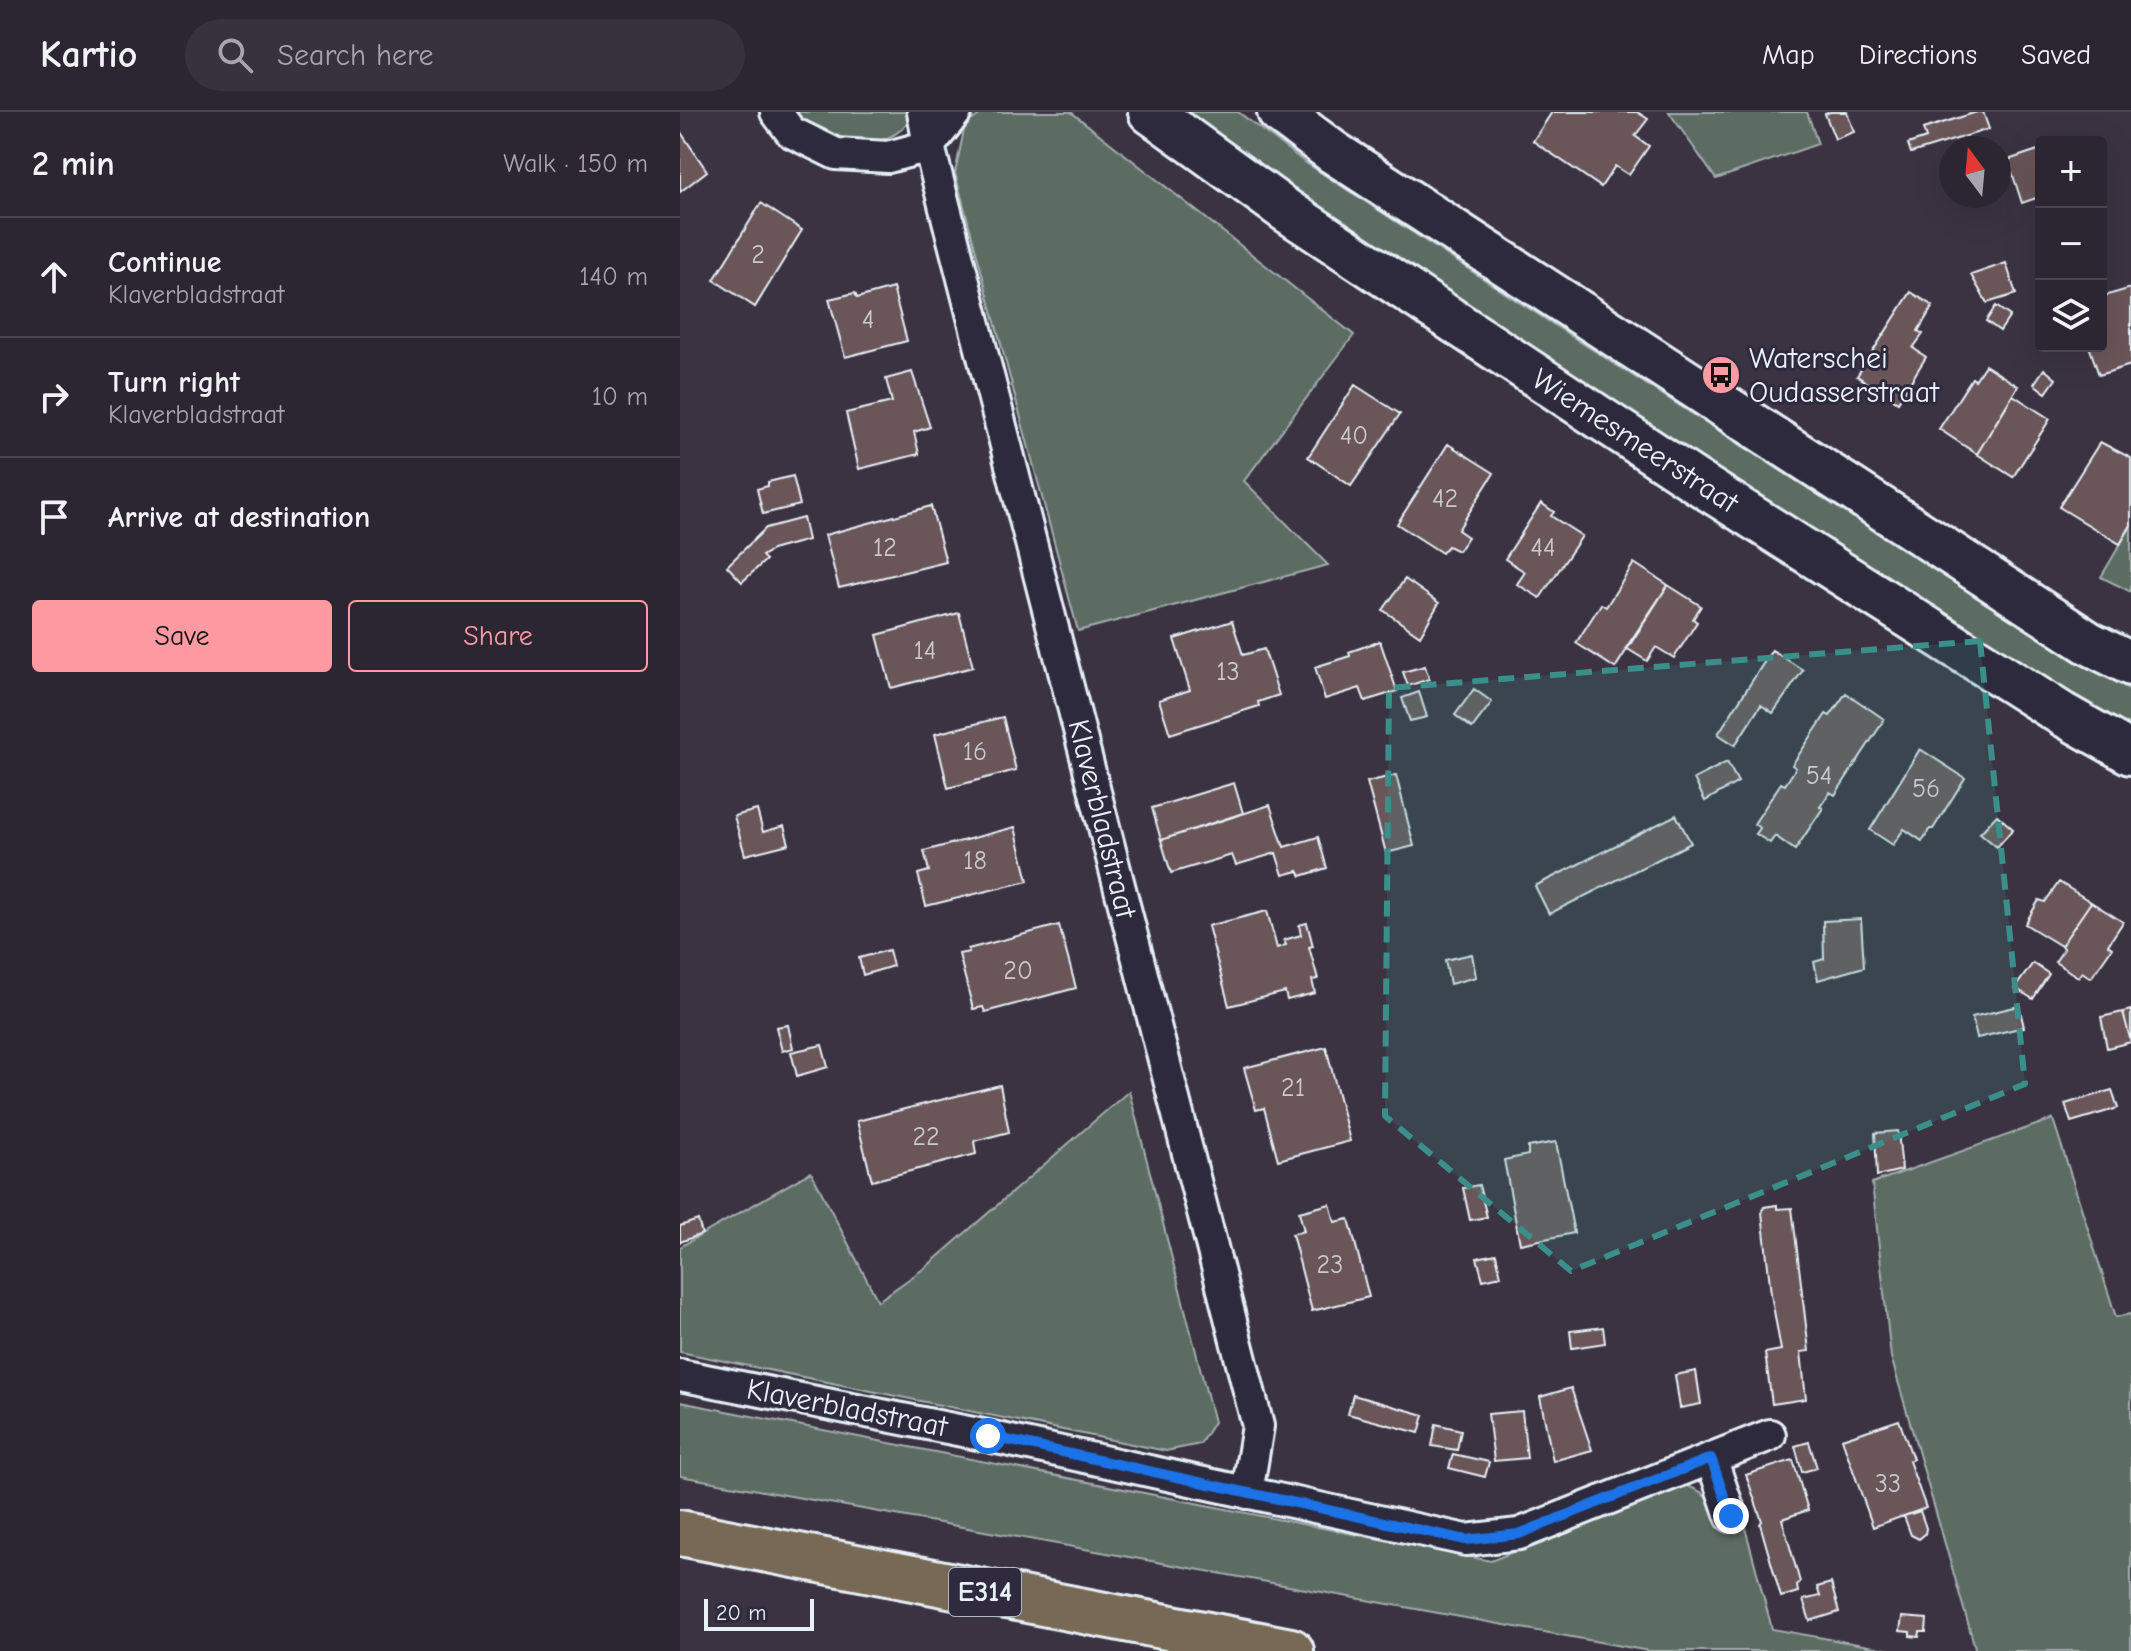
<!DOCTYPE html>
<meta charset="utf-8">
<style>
body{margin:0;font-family:"Comic Neue",sans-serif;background:#38323e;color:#f1f3f6}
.controls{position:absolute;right:24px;top:24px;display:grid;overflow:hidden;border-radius:8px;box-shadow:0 8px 32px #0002}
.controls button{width:72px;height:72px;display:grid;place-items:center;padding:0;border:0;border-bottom:2px solid #48434d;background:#2c2632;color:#f1f3f6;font:40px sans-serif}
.compass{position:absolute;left:1259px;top:24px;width:72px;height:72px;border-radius:50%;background:#2c2632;box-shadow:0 8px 32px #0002;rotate:344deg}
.scale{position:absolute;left:24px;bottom:20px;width:110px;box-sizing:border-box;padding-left:8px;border:4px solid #e8f1f8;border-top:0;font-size:22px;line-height:28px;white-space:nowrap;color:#e8f1f8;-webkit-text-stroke:6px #2f2a3d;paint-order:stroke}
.stop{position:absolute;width:24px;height:24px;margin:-18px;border:6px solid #1a73e8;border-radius:50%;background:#fff}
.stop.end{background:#1a73e8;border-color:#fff;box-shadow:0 2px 8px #0008}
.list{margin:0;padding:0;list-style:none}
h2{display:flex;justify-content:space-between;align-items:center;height:104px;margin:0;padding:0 32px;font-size:34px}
h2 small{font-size:26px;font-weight:400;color:#a6a5ac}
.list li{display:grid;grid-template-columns:52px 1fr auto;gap:24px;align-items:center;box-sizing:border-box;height:120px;padding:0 32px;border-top:2px solid #48434d}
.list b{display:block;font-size:30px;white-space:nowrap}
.list p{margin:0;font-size:26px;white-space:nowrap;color:#a6a5ac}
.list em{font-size:26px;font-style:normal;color:#a6a5ac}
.actions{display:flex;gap:16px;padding:24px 32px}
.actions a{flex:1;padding:18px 0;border:2px solid #ff9aa2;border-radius:8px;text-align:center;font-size:28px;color:#ff9aa2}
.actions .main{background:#ff9aa2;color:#111}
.icon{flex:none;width:44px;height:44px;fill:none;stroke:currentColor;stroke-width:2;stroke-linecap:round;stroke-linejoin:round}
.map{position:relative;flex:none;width:1451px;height:1539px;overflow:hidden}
header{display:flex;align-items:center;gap:48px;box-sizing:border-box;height:112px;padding:0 40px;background:#2c2632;border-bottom:2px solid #48434d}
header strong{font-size:38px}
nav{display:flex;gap:44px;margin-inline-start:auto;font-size:28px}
.search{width:560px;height:72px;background:#38323e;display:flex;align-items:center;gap:20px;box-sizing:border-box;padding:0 28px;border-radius:44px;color:#a6a5ac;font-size:30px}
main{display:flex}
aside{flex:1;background:#2c2632}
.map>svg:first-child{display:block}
.green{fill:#5d6c63;stroke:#a2aeae;stroke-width:2}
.building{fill:#6a5758;stroke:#e8f1f8;stroke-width:2}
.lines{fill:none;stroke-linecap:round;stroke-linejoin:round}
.minor-casing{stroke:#e8f1f8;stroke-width:36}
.secondary-casing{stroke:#e8f1f8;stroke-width:48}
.motorway-casing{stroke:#e8f1f8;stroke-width:50}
.minor{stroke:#2f2a3d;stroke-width:30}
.secondary{stroke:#2f2a3d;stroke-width:42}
.motorway{stroke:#776954;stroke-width:44}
.route{stroke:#1a73e8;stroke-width:10}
.marked{fill:#3a8f8a;fill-opacity:0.2;stroke:#3a8f8a;stroke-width:6;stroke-dasharray:16 10;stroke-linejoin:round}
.labels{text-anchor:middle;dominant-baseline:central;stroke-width:6;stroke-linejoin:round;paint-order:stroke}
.number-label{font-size:26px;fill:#c8cad0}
.shield{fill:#2f2a3d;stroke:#b0b5c0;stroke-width:2}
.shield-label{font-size:28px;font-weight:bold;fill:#e8f1f8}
.poi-label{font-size:30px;fill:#e8f1f8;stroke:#2f2a3d;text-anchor:start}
.street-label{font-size:30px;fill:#e8f1f8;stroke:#2f2a3d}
</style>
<header>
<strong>Kartio</strong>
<div class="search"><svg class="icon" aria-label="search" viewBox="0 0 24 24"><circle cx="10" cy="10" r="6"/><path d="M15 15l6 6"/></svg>Search here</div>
<nav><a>Map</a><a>Directions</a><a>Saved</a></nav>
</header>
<main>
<aside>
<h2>2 min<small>Walk · 150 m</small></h2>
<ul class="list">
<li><svg class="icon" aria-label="ahead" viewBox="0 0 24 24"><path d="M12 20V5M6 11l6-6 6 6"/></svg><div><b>Continue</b><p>Klaverbladstraat</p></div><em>140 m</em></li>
<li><svg class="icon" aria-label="right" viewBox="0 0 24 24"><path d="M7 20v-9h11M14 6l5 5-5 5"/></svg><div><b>Turn right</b><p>Klaverbladstraat</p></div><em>10 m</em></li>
<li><svg class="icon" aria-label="arrive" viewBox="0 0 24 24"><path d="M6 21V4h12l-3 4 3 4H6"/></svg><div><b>Arrive at destination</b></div></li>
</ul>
<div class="actions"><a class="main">Save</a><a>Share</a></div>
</aside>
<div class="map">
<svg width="1451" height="1539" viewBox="0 0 1451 1539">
<rect width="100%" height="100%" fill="#3b3342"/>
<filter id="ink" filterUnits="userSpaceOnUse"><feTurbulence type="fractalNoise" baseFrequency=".0125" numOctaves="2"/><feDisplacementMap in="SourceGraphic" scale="16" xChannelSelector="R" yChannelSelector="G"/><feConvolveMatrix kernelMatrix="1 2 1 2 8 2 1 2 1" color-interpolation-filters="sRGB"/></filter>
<g filter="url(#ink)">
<path class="green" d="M113,0H229L231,5C210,46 137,31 113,0Z
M304,0H391L674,223L564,369L648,453L398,519L275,61L285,13Z
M508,0H558L623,49L888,222L1280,474L1407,554L1451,578V618C1320,542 1193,459 1066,377C877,256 689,133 508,0Z
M989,0H1127L1138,32L1036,67Z
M1451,414V480L1421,465Z
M449,979L534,1310L520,1332L486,1339L0,1240V1135L131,1060L198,1189L246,1155Z
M1373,1007L1436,1205L1451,1202V1539H1296L1211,1245L1192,1071Z
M0,1290L811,1449L1002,1371L1021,1380L1039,1400L1065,1405L1066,1419L1092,1517L1217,1539H969L0,1364Z"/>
<path class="building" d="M872,0H957L968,7L955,24L969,34L949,63L935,54L921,75L853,29Z
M1150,0H1167L1174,20L1155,27L1145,2Z
M1297,0H1303L1309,17L1231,41L1228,32L1246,26L1243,17Z
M0,19L27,59L0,80Z
M1361,37V103L1356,86L1342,91L1328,48Z
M81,91L122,118L75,195L34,168Z
M1326,151L1336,182L1307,191L1291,163Z
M213,176L227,229L165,245L149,187L175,181L177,186Z
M1451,176V253L1419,263L1409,234H1421V185Z
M1231,180L1253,194L1238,219L1243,222L1233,236L1246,245L1218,290L1177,264Z
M1316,194L1330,204L1320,219L1306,209Z
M1305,253L1338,274L1297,342L1259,317L1292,266L1295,268Z
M1364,257L1376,267L1366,281L1354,272Z
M232,260L250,315L234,320L239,342L179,357L166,301L212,290L206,267Z
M675,273L720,302L671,374L628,345Z
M1333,283L1370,307L1333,365L1297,342Z
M1420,330L1451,346V413L1440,432L1379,395Z
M768,332L814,361L778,418L788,425L778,439L768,434L762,441L717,412Z
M113,364L120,393L83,402L77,377L88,374V370Z
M861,391L874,400L871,404L902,424L860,486L837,472L845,460L825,447Z
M251,394L266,450L159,476L145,423Z
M123,406L128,428L92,438L82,444L86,448L62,470L47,454L86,416Z
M954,451L988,473L935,556L896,531L921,492L926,495Z
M725,467L759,491L740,524L703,498Z
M988,473L1021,494L1013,507L1017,510L994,546L976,535L967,549L946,536Z
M279,501L293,555L211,576L197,523Z
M552,509L563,543L584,537L599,583L578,590L579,594L490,622L479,588L510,578L494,527Z
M700,529L717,579L685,589L680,576L645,587L635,555L670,544L669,540Z
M1092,538L1123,558L1093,601L1081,593L1055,633L1038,622Z
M745,554L749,567L728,574L723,560Z
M794,577L812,590L792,616L775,603Z
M739,580L747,605L730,609L722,586Z
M1166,581L1204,607L1201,613L1155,683L1150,680L1140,695L1143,696L1115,738L1095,724L1090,731L1076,722L1080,716L1074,712L1101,671L1105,673L1116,656L1112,653L1146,602L1150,604Z
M323,605L336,658L268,676L255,622Z
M1240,637L1285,666L1253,717H1250L1242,729L1224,717L1213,733L1190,718Z
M1047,650L1058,670L1025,689L1014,667Z
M716,663L734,734L706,741L687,670Z
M554,671L563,701L481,728L472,696Z
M590,693L604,735L638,725L647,756L621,764L618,759L603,763L596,741L556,753L552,743L491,761L481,728Z
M77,698L83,720L104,714L109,732L65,743L54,704Z
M996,703L1011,731L869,802L855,774Z
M1317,703L1333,717L1317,735L1300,721Z
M335,715L348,769L246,794L238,762L249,759L244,739Z
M1379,770L1411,790L1381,834L1345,812L1359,788L1365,790Z
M1411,790L1443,810L1428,833L1432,836L1411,866L1402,860L1398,865L1375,850L1384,837L1381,834Z
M587,799L597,836L606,833L604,828L621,823L619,813L627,811L633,834L629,835L638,867L632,868L635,881L607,888L605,880L549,894L528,814Z
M1181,807L1184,855L1138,868L1134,850L1144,847L1143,809Z
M379,813L396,876L305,900L303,895L293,897L279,842L289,840L288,837Z
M209,838L213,854L183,863L179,846Z
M792,842L796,865L770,872L765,848Z
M1353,851L1369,862L1353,887L1335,876Z
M1339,894L1344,915L1297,926L1292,905Z
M1451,898V930L1443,900Z
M1443,900L1451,930L1427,936L1421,905Z
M108,913L113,936L102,939L96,915Z
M142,933L148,955L117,964L111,940Z
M646,935L670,1029L598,1048L584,996L576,998L564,956Z
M320,973L329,1020L294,1029L296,1042L192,1069L177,1009Z
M1432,978L1438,996L1391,1010L1385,992Z
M1218,1019L1222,1058L1197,1064L1195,1021Z
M876,1030L894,1121L840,1132L824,1048L848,1043V1035Z
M799,1073L807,1105L790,1108L783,1076Z
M650,1092L655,1110L669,1107L689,1185L632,1199L612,1122L624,1119L619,1100Z
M1097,1093V1097L1112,1096L1129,1239L1121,1240L1126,1287L1092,1292L1085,1241L1101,1238L1091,1182L1082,1100L1084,1095Z
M18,1108L22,1122L0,1130V1114Z
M816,1142L821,1164L803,1168L797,1146Z
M923,1215L925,1231L892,1236L890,1219Z
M1016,1259L1021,1292L1000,1296L995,1263Z
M891,1276L912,1338L873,1349L860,1285Z
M673,1283L744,1303L739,1321L668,1302Z
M842,1299L847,1346L814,1349L808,1302Z
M1219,1308L1233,1347L1229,1349L1246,1396L1193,1415L1162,1327Z
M756,1312L781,1318L777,1338L752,1334Z
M1129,1330L1137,1356L1122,1360L1115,1334Z
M773,1342L809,1350L805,1365L769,1356Z
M1113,1348L1128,1398L1102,1407L1120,1470L1117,1474L1118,1480L1101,1485L1080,1412L1082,1409L1066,1363Z
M1240,1399L1246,1416L1245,1422L1239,1427L1231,1423L1224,1404Z
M1151,1471L1159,1500L1130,1509L1123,1488L1140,1484L1137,1475Z
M1222,1505L1247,1507L1246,1520H1240L1239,1525L1230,1524V1520L1220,1519Z"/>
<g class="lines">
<g class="minor-casing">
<path id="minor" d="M96,0L111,20L156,42L208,45L249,34
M243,0L249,34L578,1314L567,1381
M249,34L276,0
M0,1263L308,1324L786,1428L839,1422L1090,1323
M1031,1346L1051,1404"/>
</g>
<g class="secondary-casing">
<path id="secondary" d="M470,0L607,99L1014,368L1382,602L1451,641
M599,0L653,40L1409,531L1451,552"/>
</g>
<g class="motorway-casing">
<path id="motorway" d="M0,1421L611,1539"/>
</g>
<use href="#minor" class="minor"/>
<use href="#secondary" class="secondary"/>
<use href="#motorway" class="motorway"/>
</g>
</g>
<g class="lines" filter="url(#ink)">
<path class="route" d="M308,1324L786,1428L839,1422L1031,1346L1051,1404"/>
</g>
<path class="marked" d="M1300,529L1345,972L891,1159L705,1004L709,576Z"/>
<defs>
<g id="bus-disc" transform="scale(2)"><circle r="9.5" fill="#ff9aa2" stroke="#2f2a3d"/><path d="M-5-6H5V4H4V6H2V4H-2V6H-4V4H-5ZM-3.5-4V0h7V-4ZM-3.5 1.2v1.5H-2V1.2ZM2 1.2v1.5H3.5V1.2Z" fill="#111"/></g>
</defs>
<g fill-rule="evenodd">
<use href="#bus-disc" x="1041" y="263"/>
</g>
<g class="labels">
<g class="number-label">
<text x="78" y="143">2</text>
<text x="188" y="208">4</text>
<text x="674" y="324">40</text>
<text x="765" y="387">42</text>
<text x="205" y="436">12</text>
<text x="863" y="436">44</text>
<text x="245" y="539">14</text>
<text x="548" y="560">13</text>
<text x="295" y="640">16</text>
<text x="1139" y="664">54</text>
<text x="1246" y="677">56</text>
<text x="295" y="749">18</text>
<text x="338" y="859">20</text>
<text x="613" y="976">21</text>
<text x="246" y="1025">22</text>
<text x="650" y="1153">23</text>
<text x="1208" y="1372">33</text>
</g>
<rect class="shield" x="269" y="1456" width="72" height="48" rx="6"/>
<g class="shield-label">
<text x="305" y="1480">E314</text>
</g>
<g class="poi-label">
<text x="1069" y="246">Waterschei<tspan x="1069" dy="34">Oudasserstraat</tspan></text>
</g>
<g class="street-label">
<text transform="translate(955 329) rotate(33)">Wiemesmeerstraat</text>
<text transform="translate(422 707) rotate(76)">Klaverbladstraat</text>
<text transform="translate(167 1296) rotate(11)">Klaverbladstraat</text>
</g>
</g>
</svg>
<div class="controls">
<button>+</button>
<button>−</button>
<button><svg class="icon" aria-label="layers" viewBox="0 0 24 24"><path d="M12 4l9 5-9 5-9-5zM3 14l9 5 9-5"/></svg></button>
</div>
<svg class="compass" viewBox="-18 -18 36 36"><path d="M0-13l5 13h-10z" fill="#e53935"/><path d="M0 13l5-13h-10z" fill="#a6a5ac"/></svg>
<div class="scale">20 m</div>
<div class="stop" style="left:308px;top:1324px"></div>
<div class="stop end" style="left:1051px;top:1404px"></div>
</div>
</main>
